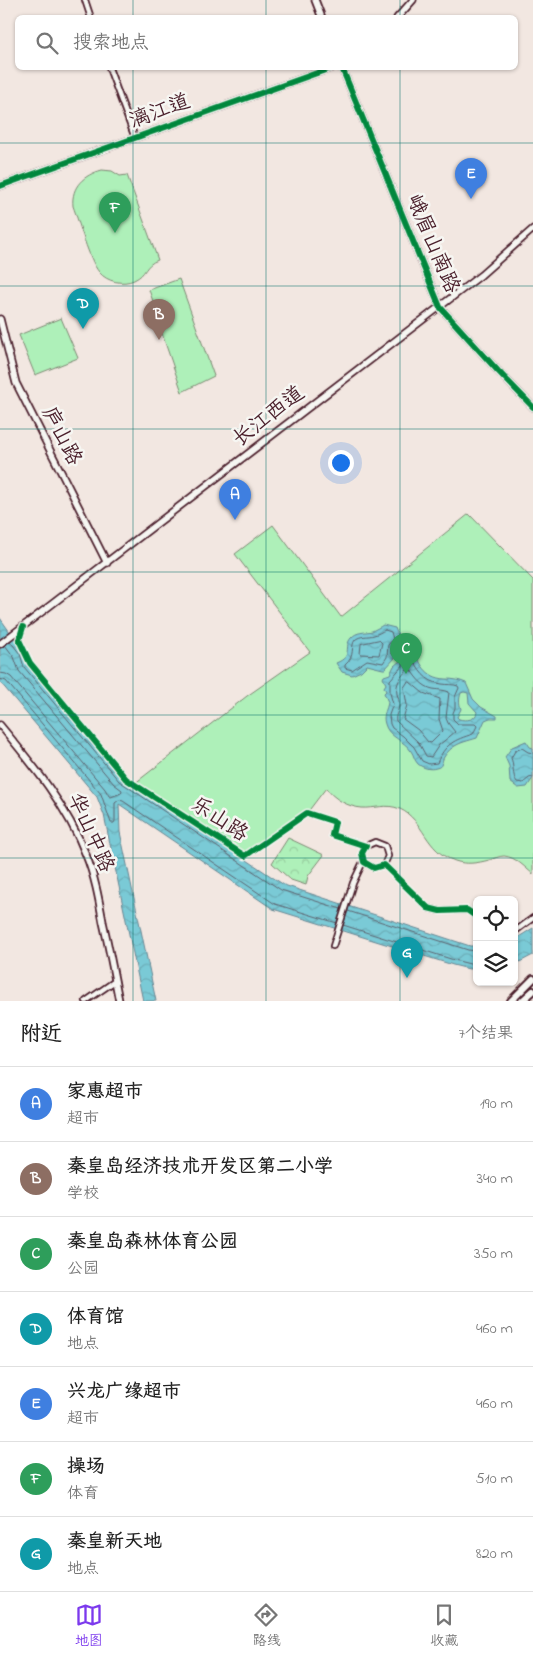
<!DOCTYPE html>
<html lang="zh">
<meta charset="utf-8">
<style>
body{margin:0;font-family:"Indie Flower","LXGW WenKai TC",sans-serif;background:#f6f6f6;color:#222}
.controls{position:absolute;right:15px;bottom:15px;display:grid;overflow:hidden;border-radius:8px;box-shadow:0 1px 4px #0004}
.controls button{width:45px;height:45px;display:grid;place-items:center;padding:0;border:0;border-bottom:1px solid #e0e0e0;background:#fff;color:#222;font:25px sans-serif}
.you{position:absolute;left:340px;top:462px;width:18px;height:18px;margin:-12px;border:4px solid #fff;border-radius:50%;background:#1a73e8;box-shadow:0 0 0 8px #1a73e833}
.badge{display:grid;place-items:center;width:32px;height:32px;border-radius:50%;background:#7c3aed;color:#fff;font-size:16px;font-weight:700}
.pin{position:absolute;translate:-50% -41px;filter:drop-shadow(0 1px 2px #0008)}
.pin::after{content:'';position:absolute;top:26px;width:18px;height:15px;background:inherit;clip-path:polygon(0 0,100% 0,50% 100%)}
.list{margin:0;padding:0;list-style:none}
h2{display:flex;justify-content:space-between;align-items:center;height:65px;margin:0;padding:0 20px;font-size:21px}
h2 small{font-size:16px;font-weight:400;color:#767676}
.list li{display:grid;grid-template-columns:32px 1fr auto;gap:15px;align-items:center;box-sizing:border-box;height:75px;padding:0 20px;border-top:1px solid #e0e0e0}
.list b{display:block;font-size:19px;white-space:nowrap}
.list p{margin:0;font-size:16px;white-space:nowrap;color:#767676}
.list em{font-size:16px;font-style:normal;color:#767676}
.icon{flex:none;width:28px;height:28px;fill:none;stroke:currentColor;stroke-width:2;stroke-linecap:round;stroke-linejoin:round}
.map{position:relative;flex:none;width:533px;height:1001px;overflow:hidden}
.search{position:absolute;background:#fff;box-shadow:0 1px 4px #0004;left:15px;right:15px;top:15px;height:55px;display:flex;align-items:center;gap:12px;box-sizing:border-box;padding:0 18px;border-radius:8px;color:#767676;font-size:19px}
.sheet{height:590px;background:#fff}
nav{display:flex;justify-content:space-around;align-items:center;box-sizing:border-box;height:70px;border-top:1px solid #e0e0e0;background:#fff;font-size:14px;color:#767676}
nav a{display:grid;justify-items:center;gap:2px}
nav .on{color:#7c3aed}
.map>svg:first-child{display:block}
.forest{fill:url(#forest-crowns);stroke:#7c8872}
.green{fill:#aef0b9;stroke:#7c8872}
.water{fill:url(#water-waves);stroke:#678692;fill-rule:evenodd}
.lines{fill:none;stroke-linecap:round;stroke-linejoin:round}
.shore{stroke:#5d636f;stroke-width:1}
.street-casing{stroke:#4a1f2b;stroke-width:8}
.secondary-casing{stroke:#4a1f2b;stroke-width:9}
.primary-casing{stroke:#4a1f2b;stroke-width:10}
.street{stroke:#f6f6f2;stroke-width:4.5}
.secondary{stroke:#f6f6f2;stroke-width:5.5}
.primary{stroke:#f6f6f2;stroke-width:6}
.cycleway-casing{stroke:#f6f6f2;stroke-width:9}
.cycleway{stroke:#00873e;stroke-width:6}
.grid{fill:none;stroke:#0f766e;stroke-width:1;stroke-opacity:0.55}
.labels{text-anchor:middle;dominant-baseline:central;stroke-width:5;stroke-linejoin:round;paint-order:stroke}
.street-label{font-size:21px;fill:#4a1f2b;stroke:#f6f6f2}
</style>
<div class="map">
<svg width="533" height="1001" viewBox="0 0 533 1001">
<defs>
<pattern id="forest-crowns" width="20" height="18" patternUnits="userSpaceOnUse" patternTransform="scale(1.25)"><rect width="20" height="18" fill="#aef0b9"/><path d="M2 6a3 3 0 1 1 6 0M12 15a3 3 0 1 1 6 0" fill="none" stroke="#97cd9f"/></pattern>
<pattern id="water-waves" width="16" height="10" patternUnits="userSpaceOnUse" patternTransform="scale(1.25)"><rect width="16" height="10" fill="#7acad6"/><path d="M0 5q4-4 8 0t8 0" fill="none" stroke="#6badb8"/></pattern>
</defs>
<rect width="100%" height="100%" fill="#f2e7e1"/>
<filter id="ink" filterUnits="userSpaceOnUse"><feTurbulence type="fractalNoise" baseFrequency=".02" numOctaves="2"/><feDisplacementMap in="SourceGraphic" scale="10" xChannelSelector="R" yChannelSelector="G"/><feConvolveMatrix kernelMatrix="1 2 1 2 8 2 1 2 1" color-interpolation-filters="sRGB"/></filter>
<g filter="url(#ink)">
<path class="forest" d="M288,838L324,855L308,876L306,885L291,880L272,863Z"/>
<path class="green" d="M102,170L112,171L120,176L127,175L158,260C144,265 147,274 134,280C123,285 107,282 99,272C89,260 79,222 73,206C71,186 84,175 102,170Z
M179,279L214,376L182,392L157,319L159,318L149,290Z
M61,318L78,358L35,375L19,335Z
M469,514L533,580V874C524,867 516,857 504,856C499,856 493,859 489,860C478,863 466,865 455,861C425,851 424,820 400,809C386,803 375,809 362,808C348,807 334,799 326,788L307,813L245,856L134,784L247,696L310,652L235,554L273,525L341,617Z"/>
<path class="water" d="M0,618L24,652L28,664L122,776L284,885L470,946H477V968L469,969L453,965L273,909L119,804L120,832L156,1001H143L104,815L97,797L0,682Z
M383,625L395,628C400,641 401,641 413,647C420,663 425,678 446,679C453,679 459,680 466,683L473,699L481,707L497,716V718H490L485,720L477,738C468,741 460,742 452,748C449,750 446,754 444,757C441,762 443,767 436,768C430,770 423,768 418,764C414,760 414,755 411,751C404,740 388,737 385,724C382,715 387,710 388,702L384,693L386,691L384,687L386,684L383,678L384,676L390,674L394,666L401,660C403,653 402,649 395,645L392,646L391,653L396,656L395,658L385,669H383L367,665L361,671L352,675L342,672L336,663C354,656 343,647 351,638C357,631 364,633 372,631C376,629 380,627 383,625ZM464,692L468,693L469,703L477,712C476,720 466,721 459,719L457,717L461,709C459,703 459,699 461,693Z
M526,741L530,747L533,748V778L527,787L518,788L510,782L509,766L505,757L512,747Z
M533,928V955L514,965V940Z"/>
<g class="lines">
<path class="shore" d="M385,630L391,632L393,639L388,645L387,657L383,663L367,660L352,670L345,668V665C356,656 350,646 355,640C360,635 368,637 374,635C378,634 381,632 385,630Z
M379,640L382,643L379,655L360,654L361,644Z
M10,641L20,654L24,667L119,781L281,890L341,909
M409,654L411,655C418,670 425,682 442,684C448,685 453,684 458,686L459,688L455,697V708L453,713V719L458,724H475L477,726L473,734C454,740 445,744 437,763L429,764L422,761L414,747L403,736L392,728L390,724L389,715L393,704L390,693V680L405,663L407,655Z
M408,669L411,670C416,678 423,687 433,689C439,690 445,690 449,692L446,718L448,723L455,732L439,745L431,757L426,756L419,743L396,721C395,715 398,712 399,706C400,701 398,698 397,694C395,684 401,676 408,669Z
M0,673L6,674L11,677L105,789L109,796L111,797L121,793L122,790L114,784L19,671L14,657L5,645
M0,679L6,681L101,794L111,823H114L115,821V803L119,800L123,801L275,904L337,923
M408,682H410L423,693L440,699L439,719L443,731L431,743L428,742L418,730L403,719L407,705L404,688Z
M533,753L528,752L522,748L515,751L511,758C514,765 512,776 517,782L523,783L529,778L533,777
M348,911L468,950L477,951
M343,925L454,960L470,964H477"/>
<g class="street-casing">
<path id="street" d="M85,0L91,18
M109,68L135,138
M23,627L19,640L30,663L126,779L245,856L307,813L335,822L332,835L366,846L362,853L364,862L374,868L384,865L428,908L440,911L467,910L477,917
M366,846L375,842L385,846L388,856L384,865
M514,932L533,918
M333,946L353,883L362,864L364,862
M86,1001L115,981"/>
</g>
<g class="secondary-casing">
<path id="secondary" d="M315,0L322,18
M397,18L413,0
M342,68L440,307L498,371L533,407
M0,186L331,68
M0,319L16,383L107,563
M0,644L481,275L533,229
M0,725C34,766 67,806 86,855C95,877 99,900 103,922C109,948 114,975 119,1001"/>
</g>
<g class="primary-casing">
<path id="primary" d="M511,1001L533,979
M522,1001L533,991"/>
</g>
<use href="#street" class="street"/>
<use href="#secondary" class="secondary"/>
<use href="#primary" class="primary"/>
<g class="cycleway-casing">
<path id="cycleway" d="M342,68L440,307L498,371L533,407
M0,186L331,68
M23,627L19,640L30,663L126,779L245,856L307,813L335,822L332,835L366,846L362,853L364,862L374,868L384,865L428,908L440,911L467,910L477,917"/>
</g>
<use href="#cycleway" class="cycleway"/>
</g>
</g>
<path class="grid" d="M133,0V18M266,0V18M400,0V18M133,68V1001M266,68V1001M400,68V1001M0,143H533M0,286H533M0,429H533M0,572H533M0,715H533M0,858H533"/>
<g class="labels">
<g class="street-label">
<text transform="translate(160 112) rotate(-20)">漓江道</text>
<text transform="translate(432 244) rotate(67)">峨眉山南路</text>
<text transform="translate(269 417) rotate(-38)">长江西道</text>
<text transform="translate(61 436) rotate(63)">庐山路</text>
<text transform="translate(219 820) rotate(33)">乐山路</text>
<text transform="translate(90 833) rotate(66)">华山中路</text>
</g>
</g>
</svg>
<div class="controls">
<button><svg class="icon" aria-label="locate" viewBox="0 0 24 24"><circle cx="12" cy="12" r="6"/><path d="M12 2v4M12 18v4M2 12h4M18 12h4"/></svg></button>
<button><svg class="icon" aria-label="layers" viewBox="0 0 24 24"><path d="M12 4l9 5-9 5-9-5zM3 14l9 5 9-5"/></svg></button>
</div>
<div class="you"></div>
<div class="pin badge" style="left:235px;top:520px;background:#3f7fe0">A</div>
<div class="pin badge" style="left:159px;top:340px;background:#8d6e63">B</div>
<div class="pin badge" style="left:406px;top:674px;background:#2e9e5b">C</div>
<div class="pin badge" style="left:83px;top:329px;background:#0f9aa8">D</div>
<div class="pin badge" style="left:471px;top:199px;background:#3f7fe0">E</div>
<div class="pin badge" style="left:115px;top:233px;background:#2e9e5b">F</div>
<div class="pin badge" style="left:407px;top:978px;background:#0f9aa8">G</div>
<div class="search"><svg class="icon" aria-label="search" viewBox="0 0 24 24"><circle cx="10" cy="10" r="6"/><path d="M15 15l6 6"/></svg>搜索地点</div>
</div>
<section class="sheet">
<h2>附近<small>7个结果</small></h2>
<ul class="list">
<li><span class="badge" style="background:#3f7fe0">A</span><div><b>家惠超市</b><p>超市</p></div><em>190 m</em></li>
<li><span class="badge" style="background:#8d6e63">B</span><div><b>秦皇岛经济技术开发区第二小学</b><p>学校</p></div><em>340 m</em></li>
<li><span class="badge" style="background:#2e9e5b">C</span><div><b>秦皇岛森林体育公园</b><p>公园</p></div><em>350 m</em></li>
<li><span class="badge" style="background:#0f9aa8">D</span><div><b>体育馆</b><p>地点</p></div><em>460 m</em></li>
<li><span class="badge" style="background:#3f7fe0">E</span><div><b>兴龙广缘超市</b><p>超市</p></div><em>460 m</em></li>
<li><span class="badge" style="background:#2e9e5b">F</span><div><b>操场</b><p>体育</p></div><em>510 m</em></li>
<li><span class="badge" style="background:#0f9aa8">G</span><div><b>秦皇新天地</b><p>地点</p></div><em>820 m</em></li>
</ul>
</section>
<nav>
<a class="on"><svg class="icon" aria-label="map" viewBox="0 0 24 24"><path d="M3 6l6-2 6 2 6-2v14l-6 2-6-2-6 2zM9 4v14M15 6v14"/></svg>地图</a>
<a><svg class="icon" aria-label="directions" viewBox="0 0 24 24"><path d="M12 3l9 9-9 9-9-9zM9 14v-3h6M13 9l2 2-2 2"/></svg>路线</a>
<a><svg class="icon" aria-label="saved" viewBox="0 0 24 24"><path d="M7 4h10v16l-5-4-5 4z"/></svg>收藏</a>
</nav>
